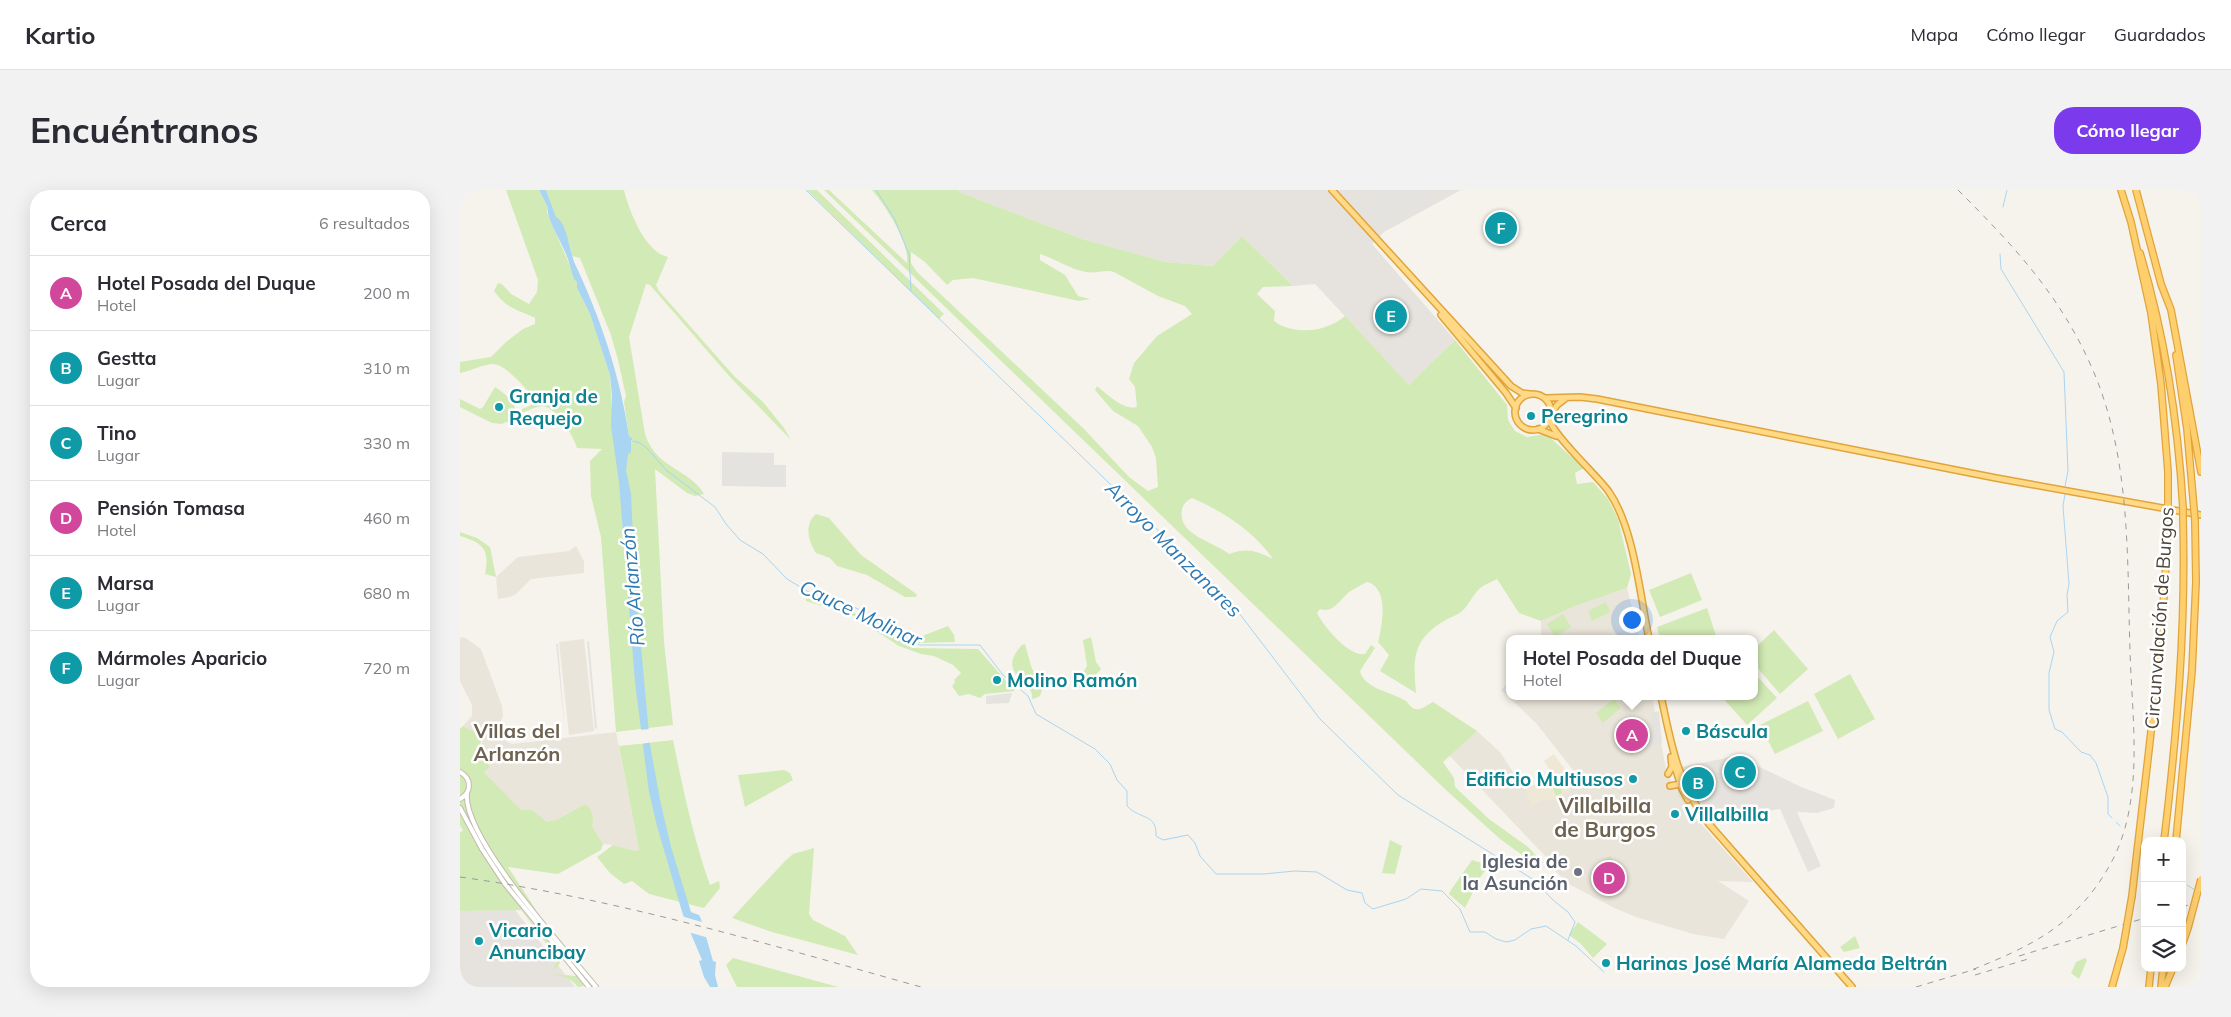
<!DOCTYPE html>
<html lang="es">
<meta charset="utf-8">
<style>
body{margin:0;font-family:Mulish,sans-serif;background:#f2f2f3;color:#2b2b33}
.controls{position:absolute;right:15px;bottom:15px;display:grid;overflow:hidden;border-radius:10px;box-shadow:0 5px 20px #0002}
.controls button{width:45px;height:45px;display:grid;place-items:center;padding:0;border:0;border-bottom:1px solid #e1e1e2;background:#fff;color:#2b2b33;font:25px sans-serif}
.you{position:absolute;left:1171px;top:429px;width:18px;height:18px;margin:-12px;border:4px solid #fff;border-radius:50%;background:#1a73e8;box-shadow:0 0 0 8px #1a73e833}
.badge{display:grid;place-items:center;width:32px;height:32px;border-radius:50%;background:#7c3aed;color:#fff;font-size:16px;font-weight:700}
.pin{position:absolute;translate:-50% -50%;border:2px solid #fff;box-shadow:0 1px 5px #0006}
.popup{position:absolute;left:1046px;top:445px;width:252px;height:65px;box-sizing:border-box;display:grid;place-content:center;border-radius:10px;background:#fff;filter:drop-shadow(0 1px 4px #0005);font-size:16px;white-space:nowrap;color:#7c7c81}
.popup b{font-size:19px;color:#2b2b33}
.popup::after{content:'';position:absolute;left:50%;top:100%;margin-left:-10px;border:10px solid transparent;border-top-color:#fff}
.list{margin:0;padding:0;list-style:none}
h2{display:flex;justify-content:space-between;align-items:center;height:65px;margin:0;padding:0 20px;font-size:21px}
h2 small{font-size:16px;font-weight:400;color:#7c7c81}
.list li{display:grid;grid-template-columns:32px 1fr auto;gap:15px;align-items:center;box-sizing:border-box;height:75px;padding:0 20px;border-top:1px solid #e1e1e2}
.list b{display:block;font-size:19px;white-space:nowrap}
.list p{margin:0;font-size:16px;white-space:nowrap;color:#7c7c81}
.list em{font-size:16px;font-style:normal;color:#7c7c81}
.icon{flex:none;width:28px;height:28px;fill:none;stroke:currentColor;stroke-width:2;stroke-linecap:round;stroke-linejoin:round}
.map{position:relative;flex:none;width:1741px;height:797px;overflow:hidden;border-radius:20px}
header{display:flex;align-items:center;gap:30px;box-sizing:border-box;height:70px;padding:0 25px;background:#fff;border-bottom:1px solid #e1e1e2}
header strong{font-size:24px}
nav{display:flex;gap:28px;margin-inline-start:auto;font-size:18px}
.intro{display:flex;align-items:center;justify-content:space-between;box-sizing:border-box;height:120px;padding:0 30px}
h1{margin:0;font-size:35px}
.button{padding:12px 22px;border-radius:20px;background:#7c3aed;color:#fff;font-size:18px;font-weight:700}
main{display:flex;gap:30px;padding:0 30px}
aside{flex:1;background:#fff;border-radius:20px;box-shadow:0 5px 20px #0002}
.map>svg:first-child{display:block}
.residential{fill:#eae5da}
.industrial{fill:#e6e2dd}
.education{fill:#efe8d6}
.green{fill:#d2eab5;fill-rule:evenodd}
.parking{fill:#e5e3e0}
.water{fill:#a9d4f2}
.pier{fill:#f6f3ec}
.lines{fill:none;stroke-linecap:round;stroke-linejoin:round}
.stream{stroke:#a9d4f2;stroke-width:1}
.tertiary-casing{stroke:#c2bbae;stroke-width:6}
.trunk-casing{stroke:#e0a43c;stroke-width:8}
.motorway-casing{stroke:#e0a43c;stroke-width:8}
.tertiary{stroke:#fff;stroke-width:4}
.trunk{stroke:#ffd985;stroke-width:5}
.motorway{stroke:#ffcf6e;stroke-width:5.5}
.rail{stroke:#9a9a9a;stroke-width:1;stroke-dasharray:6 6;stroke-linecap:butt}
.motorway-bridge-casing{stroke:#e0a43c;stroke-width:8;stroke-linecap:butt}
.motorway-bridge{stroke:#ffcf6e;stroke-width:5.5}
.culture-dot{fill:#0f9aa8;stroke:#fff;stroke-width:2}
.worship-dot{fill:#6b7280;stroke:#fff;stroke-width:2}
.labels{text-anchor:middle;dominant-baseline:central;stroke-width:5;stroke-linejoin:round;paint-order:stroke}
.culture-label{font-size:19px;font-weight:bold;fill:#0d838f;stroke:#fff;text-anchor:start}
.street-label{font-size:19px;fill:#4b4439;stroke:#fff}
.worship-label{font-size:19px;font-weight:bold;fill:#5b616d;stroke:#fff;text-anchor:end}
.water-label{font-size:20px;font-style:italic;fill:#2e7ab2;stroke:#fff}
.neighbourhood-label{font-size:20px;font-weight:bold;fill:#6e6250;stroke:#fff}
.quarter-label{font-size:21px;font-weight:bold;fill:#6e6250;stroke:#fff}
</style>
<header>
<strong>Kartio</strong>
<nav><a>Mapa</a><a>Cómo llegar</a><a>Guardados</a></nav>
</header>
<div class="intro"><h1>Encuéntranos</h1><a class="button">Cómo llegar</a></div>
<main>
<aside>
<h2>Cerca<small>6 resultados</small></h2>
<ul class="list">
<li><span class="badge" style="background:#d1479c">A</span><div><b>Hotel Posada del Duque</b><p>Hotel</p></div><em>200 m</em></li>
<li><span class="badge" style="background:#0f9aa8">B</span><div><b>Gestta</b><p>Lugar</p></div><em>310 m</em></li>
<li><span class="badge" style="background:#0f9aa8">C</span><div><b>Tino</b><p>Lugar</p></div><em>330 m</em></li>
<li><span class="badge" style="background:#d1479c">D</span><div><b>Pensión Tomasa</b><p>Hotel</p></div><em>460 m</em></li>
<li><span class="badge" style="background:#0f9aa8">E</span><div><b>Marsa</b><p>Lugar</p></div><em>680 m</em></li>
<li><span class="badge" style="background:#0f9aa8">F</span><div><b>Mármoles Aparicio</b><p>Lugar</p></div><em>720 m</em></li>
</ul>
</aside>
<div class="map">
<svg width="1741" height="797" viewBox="0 0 1741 797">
<rect width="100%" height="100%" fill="#f6f3ec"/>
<path class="residential" d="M116,356L124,371V383L71,389L56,404L50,407L38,409L36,387L58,367L109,361Z
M1167,398L1180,449H1081V431L1118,415Z
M4,447L21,459L42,516L43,525L37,542L46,551L52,554L156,542L179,660L175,661L153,655L143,654L132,636L125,614L98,629L87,632L72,621H61L24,582L20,565L22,554L21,545L3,536L12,526V515L0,491V448Z
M124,449L134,541L109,545L99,452Z
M1049,492L1050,506H1192L1207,584L1234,626L1293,692L1258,691L1289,711L1264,749L1233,744L1179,728L1154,718L1109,694L1091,677L1088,669L989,565L1017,541L1040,562L1064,599L1113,580L1076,533L1041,500Z"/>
<path class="industrial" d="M499,0H1001L924,42L912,54L995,150L949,195L855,94L833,96L782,46L753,76L706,72L622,49L499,2Z
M1277,566L1339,596L1375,610L1374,618L1357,623L1337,622L1361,676L1348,682L1320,619L1281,625L1262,623L1250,629L1239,614L1221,577Z
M55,720L115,797H0V721Z"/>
<path class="education" d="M1094,564L1106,581L1095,588L1084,571Z
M1108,584L1114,597L1096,610H1083L1072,615L1065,600Z"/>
<path class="green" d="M46,0H79L88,18L87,22L91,32L117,92V98L130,124L150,185L154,258L170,254L173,249L169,246L164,212L166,206L158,170L151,145L120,68L112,66L109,52L106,48L102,35L96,28L86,0H164C169,21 185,62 208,67L196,95L199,101L274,186L303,212L324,238L331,250L270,187L190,95L186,94L169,147L185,244C196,279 230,279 244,304L235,306L227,303L195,279L204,452L213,535L156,542L141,347L131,306L130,271L142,259L117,258C114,247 97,218 83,216C77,216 67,221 61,223L62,219L79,212C68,203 49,176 34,174C23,174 11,181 0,183V172L31,167L46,152L63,139L75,134V128C56,119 47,119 34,101L38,93L42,94L51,104L69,114L77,102L78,90Z
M347,0H357L484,124L479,129Z
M364,0H369L447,73C450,53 425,15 412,0H499V2L622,49L706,72L753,76L782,46L833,96L803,97L797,104L815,121L814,131C834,146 867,142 885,126L949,195L995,150L1047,215L1048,230L1055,241L1067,247L1086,244L1124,278L1115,283L1117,294L1133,292L1148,309L1158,329L1171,384L1167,398L1118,415L1081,431L1059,423L1037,389C1029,393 1020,396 1015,404C1010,410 1008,416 1001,422C996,426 990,427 984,431C952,450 953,469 956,503L920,481L929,465L918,452C922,436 930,398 907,392C901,395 895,398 889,402C880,410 872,424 860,419L857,423C864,437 889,467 905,464L911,455L915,458L900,481C904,499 932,502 946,511C949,514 951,518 955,519C960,521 969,514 973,512L1017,541L983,572L994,588L995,597L1029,629L1068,657L1082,672L1080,678L1040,649L986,600ZM451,62L465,72L487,95L493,90L513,88L619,111L630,109L618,106L605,85L580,70V64C595,69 610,79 626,82C635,84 646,79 654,82L698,106L725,116L732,124L697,146L674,173L669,189L675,197L677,217C664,221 647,204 637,196L635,200L653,221L678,236L692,257L696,268L698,297L688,301L669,287L624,239L457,82L451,73ZM732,308C762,321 794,341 813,369C797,361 787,357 769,364C755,352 717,345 722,320C723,314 726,311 732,308Z
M35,197C47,205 56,212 57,228L41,234L32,233L0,217V209L20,219L23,217Z
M356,324L369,328L401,365L455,403L457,405L456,407H445L407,385L377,376L370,368L356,363C348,351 344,334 356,324Z
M0,342L17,348L30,357L36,387L25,384C30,359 23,353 0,346Z
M1231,383L1242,410L1200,427L1189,400Z
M346,407L391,421L453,458L518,459L555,501L525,504L520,508L509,504L499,506L492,496L495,492L494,490L501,483L493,475L474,466L461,464L439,456L392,425L346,411Z
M1146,412L1150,422L1132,431L1128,421Z
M1247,418L1257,449H1200L1197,437Z
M1103,424L1111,437L1095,447L1087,434Z
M488,436L494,445L495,452L458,453L447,446L457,448Z
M1314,440L1348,479L1320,504L1295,475V458Z
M631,447L636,472L641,479L630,491L621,498L615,496L627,476L623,450Z
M565,454L571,476L582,500C581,507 577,508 572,509C575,489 534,485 562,455Z
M1295,484L1317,508L1287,535L1261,506H1294Z
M1390,484L1415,529L1378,549L1354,504Z
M1154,509L1161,518L1143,533L1136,523Z
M1348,511L1363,541L1315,564L1300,535Z
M3,536L21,545L20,565L30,577L24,582L61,620H72L87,632L98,629L125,614C133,619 134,628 132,636L143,654L141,660L98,684L48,677L76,720H69L133,797L68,720H62L100,767C101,773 99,777 93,779L98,769L61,720L0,721V642L3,641L0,635V539Z
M213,550C223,599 233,647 250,695L259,691L260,698L244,718L189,704L172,691L164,694L150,683L137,667L153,655L175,661L179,660L159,556Z
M324,580L330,583L333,590L285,617L278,585Z
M1097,590L1102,603L1096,606L1091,592Z
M930,650L942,656L935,684L922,683Z
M354,658L349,724L353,730L385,746L398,765L312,742L272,728L325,671L333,664Z
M1029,666L1034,670L1021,686L1005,718L989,704L991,700L1012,670L1022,673Z
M1150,666L1153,670L1148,672L1139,691C1135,680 1141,672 1150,666Z
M1118,732L1147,754L1133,768L1120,753L1109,745Z
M1395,746L1400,758L1384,762L1380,757Z
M273,768L378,797H277L266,775Z
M1625,768L1627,770L1619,789L1611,783L1616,772Z
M90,784L117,786L124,796L118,797C110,787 101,786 90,784Z"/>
<path class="parking" d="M910,0H970L976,12L926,38L900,6Z
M262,262L314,263V275H326V297L262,296Z
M129,451L137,538L135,539L127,452Z
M96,454H98L105,542Z
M552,503L549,513L526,514V506Z
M1199,521L1202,553L1180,561L1177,557L1185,548L1192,545L1190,535L1192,523Z
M49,790L48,797H23L20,794H8L7,797H0V791Z"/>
<path class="water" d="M79,0H86L96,27C107,32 110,63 115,74C140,127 160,185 169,246L173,249L171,251V262L168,264L166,280L171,304L175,391L190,555L200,610L211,657L231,722L239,725L241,729L253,771L256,772L255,785L258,797H250L244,787L239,771L242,770L223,725L197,636L189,602L175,492L159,292L151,236L152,206L150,185L130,124L117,98V92L114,89C111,80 109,70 105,62C101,51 86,28 88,18Z"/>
<path class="pier" d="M191,539L193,552L180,554L178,540Z
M221,726L245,733L249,748L228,742Z"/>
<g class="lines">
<path class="stream" d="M346,0L766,406L860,529L938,605L1074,690L1093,710L1108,722L1115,732L1108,750
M416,0L434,28L449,64L451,101
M1543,17L1547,0
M1540,64L1541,79L1604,182L1608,281L1605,296
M173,251L180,253L187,258L206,280L255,317L266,334L280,350L303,364L327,389L347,401L365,410L389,415L398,419L421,435L460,455H520L543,485L568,506L576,524L635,559L650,574L657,590L667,601V616C680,630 697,623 696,646L703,650L728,645L735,653L740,666L756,684H804L835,681L857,682L887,700L902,703L905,713L913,719L946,709L961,699L982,701L1000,719L1010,742H1025L1036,749L1046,752L1055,750L1071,739L1086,736L1116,756L1144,782
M1605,304L1603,316L1609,394L1607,405L1608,422L1597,431L1590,447L1594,462L1589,483V520L1595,539L1602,542L1621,562L1630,565L1636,573L1648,607V624L1652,628
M1656,632L1660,636
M1727,695L1735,700"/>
<g class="tertiary-casing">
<path id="tertiary" d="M0,582C12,589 12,602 0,609
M7,603C2,648 106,760 136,797
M0,618L22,659L45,694L129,797"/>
</g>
<g class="trunk-casing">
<path id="trunk" d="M872,0L1051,196L1062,203L1070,204
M981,125L1046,203L1056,218
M1055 222a18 18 0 1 1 36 0a18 18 0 1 1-36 0Z
M1086,208L1120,207L1137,209L1536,288L1741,325
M1092,223L1097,215L1106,208
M1090,228C1088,241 1139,287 1149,302C1174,338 1180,405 1189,449
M1078,239L1096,246
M1201,506C1211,554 1218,595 1249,634L1392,797
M1214,574L1222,599L1228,610
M1208,584L1212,577L1211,567
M1210,596L1220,594"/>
</g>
<g class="motorway-casing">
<path id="motorway" d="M1661,0L1671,32L1691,123L1701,194L1708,282V314
M1676,0L1701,94L1711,120L1741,282
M1680,63C1705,146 1718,232 1723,318
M1716,165L1727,239L1734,319
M1704,651C1717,543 1726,437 1723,329
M1716,651L1732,481L1736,392L1735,331
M1672,706C1686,580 1704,454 1708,328
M1722,755L1728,738
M1652,797L1663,758
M1689,797L1691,778
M1701,797L1703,778
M1705,797L1713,778"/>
</g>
<use href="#tertiary" class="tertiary"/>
<use href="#trunk" class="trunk"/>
<use href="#motorway" class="motorway"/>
<path class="rail" d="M1498,0C1554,56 1600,105 1632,178C1671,267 1667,367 1670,461C1672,530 1685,610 1651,673C1617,735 1572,756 1509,781
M0,687C158,709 307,754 461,797
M1722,717L1741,711
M1559,766L1685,728
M1515,785L1568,769
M1456,797L1516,779"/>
<g class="motorway-bridge-casing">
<path id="motorway-bridge" d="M1723,318V329
M1734,319L1735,331
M1708,328V314
M1728,738L1741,689
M1663,758L1672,706"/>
</g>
<use href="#motorway-bridge" class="motorway-bridge"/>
</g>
<g class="culture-dot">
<circle cx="39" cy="217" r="5"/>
<circle cx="1071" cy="226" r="5"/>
<circle cx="537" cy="490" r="5"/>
<circle cx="1226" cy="541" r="5"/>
<circle cx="1173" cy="589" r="5"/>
<circle cx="1215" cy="624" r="5"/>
<circle cx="19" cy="751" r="5"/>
<circle cx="1146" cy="773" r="5"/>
</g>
<circle class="worship-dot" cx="1118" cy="682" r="5"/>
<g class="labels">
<g class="culture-label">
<text x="49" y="206">Granja de<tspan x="49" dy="22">Requejo</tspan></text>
<text x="1081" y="226">Peregrino</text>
<text x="547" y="490">Molino Ramón</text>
<text x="1236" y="541">Báscula</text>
<text x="1163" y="589" text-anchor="end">Edificio Multiusos</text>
<text x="1225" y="624">Villalbilla</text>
<text x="29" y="740">Vicario<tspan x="29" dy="22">Anuncibay</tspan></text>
<text x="1156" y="773">Harinas José María Alameda Beltrán</text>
</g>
<g class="street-label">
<text transform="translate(1699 428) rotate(-86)">Circunvalación de Burgos</text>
</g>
<g class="worship-label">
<text x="1108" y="671">Iglesia de<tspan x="1108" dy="22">la Asunción</tspan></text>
</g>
<g class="water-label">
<text transform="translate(714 359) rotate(45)">Arroyo Manzanares</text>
<text transform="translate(172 397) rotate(-95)">Río Arlanzón</text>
<text transform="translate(401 423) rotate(25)">Cauce Molinar</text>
</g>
<g class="neighbourhood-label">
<text x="57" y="540">Villas del<tspan x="57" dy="23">Arlanzón</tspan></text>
</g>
<g class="quarter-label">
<text x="1145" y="615">Villalbilla<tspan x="1145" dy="24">de Burgos</tspan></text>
</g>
</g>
</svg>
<div class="controls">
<button>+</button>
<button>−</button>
<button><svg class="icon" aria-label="layers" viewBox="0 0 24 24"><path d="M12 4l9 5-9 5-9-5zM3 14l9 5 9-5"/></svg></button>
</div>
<div class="you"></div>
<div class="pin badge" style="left:1172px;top:545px;background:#d1479c">A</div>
<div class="popup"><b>Hotel Posada del Duque</b>Hotel</div>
<div class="pin badge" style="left:1238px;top:593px;background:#0f9aa8">B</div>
<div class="pin badge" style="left:1280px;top:582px;background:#0f9aa8">C</div>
<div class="pin badge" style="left:1149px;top:688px;background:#d1479c">D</div>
<div class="pin badge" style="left:931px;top:126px;background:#0f9aa8">E</div>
<div class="pin badge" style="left:1041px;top:38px;background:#0f9aa8">F</div>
</div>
</main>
